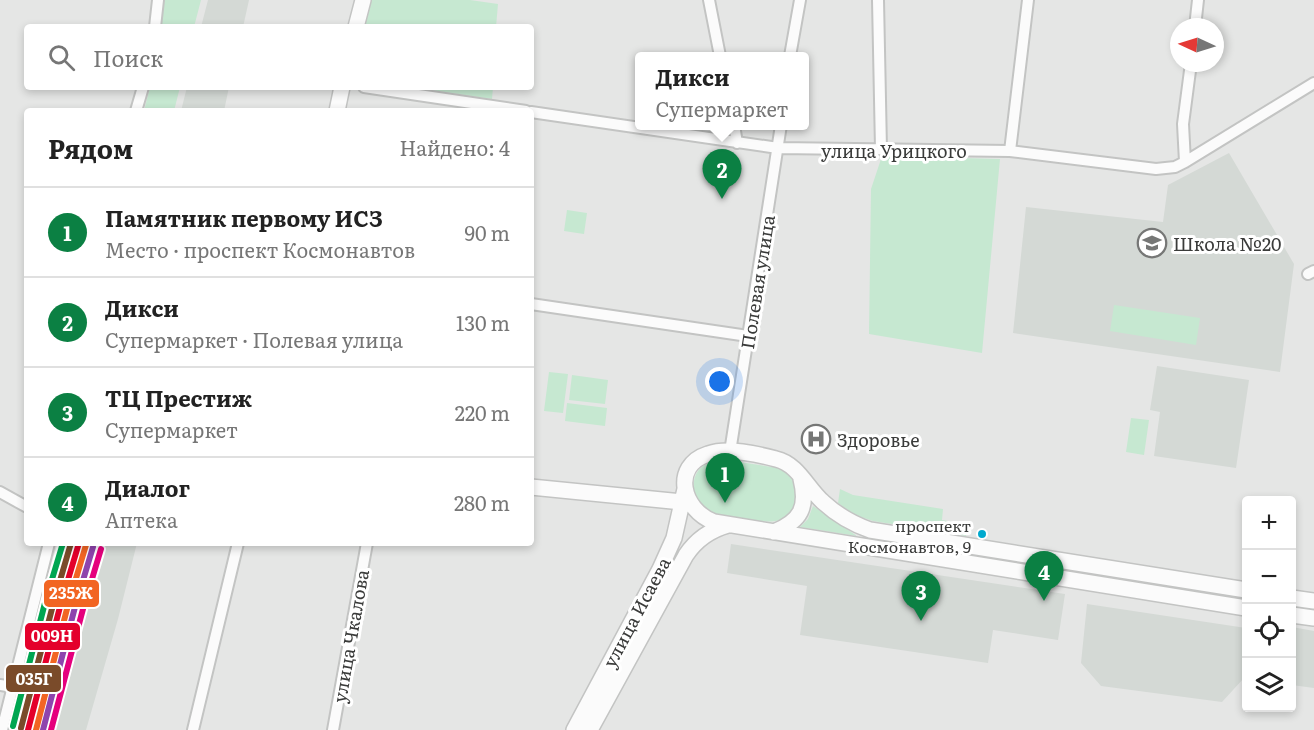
<!DOCTYPE html>
<html lang="ru">
<meta charset="utf-8">
<style>
body{margin:0;font-family:Literata,serif;background:#f2f2f2;color:#222}
.controls{position:absolute;right:18px;bottom:18px;display:grid;overflow:hidden;border-radius:6px;box-shadow:0 3px 9px #0003}
.controls button{width:54px;height:54px;display:grid;place-items:center;padding:0;border:0;border-bottom:2px solid #e0e0e0;background:#fff;color:#222;font:30px sans-serif}
.compass{position:absolute;left:1170px;top:18px;width:54px;height:54px;border-radius:50%;background:#fff;box-shadow:0 3px 9px #0003;rotate:274deg}
.you{position:absolute;left:720px;top:382px;width:21px;height:21px;margin:-15px;border:4px solid #fff;border-radius:50%;background:#1a73e8;box-shadow:0 0 0 9px #1a73e833}
.badge{display:grid;place-items:center;width:39px;height:39px;border-radius:50%;background:#0b8043;color:#fff;font-size:20px;font-weight:700}
.pin{position:absolute;translate:-50% -50px;filter:drop-shadow(0 2px 3px #0008)}
.pin::after{content:'';position:absolute;top:32px;width:21px;height:18px;background:inherit;clip-path:polygon(0 0,100% 0,50% 100%)}
.popup{position:absolute;left:635px;top:52px;width:174px;height:78px;box-sizing:border-box;display:grid;place-content:center;border-radius:6px;background:#fff;filter:drop-shadow(0 2px 4px #0005);font-size:20px;white-space:nowrap;color:#767676}
.popup b{font-size:22px;color:#222}
.popup::after{content:'';position:absolute;left:50%;top:100%;margin-left:-12px;border:12px solid transparent;border-top-color:#fff}
.list{margin:0;padding:0;list-style:none}
h2{display:flex;justify-content:space-between;align-items:center;height:78px;margin:0;padding:0 24px;font-size:26px}
h2 small{font-size:20px;font-weight:400;color:#767676}
.list li{display:grid;grid-template-columns:39px 1fr auto;gap:18px;align-items:center;box-sizing:border-box;height:90px;padding:0 24px;border-top:2px solid #e0e0e0}
.list b{display:block;font-size:22px;white-space:nowrap}
.list p{margin:0;font-size:20px;white-space:nowrap;color:#767676}
.list em{font-size:20px;font-style:normal;color:#767676}
.icon{flex:none;width:33px;height:33px;fill:none;stroke:currentColor;stroke-width:2;stroke-linecap:round;stroke-linejoin:round}
.map{position:relative;flex:none;width:1314px;height:730px;overflow:hidden}
.search{position:absolute;background:#fff;box-shadow:0 3px 9px #0003;left:24px;top:24px;width:510px;height:66px;display:flex;align-items:center;gap:15px;box-sizing:border-box;padding:0 21px;border-radius:6px;color:#767676;font-size:22px}
.panel{position:absolute;background:#fff;box-shadow:0 3px 9px #0003;left:24px;top:108px;width:510px;height:438px;border-radius:6px}
.map>svg:first-child{display:block}
.built{fill:#d4d9d5}
.green{fill:#c6e8d1}
.lines{fill:none;stroke-linecap:round;stroke-linejoin:round}
.street-casing{stroke:#c3c4c3;stroke-width:14}
.secondary-casing{stroke:#c3c4c3;stroke-width:18}
.street{stroke:#fbfbfb;stroke-width:10}
.secondary{stroke:#fbfbfb;stroke-width:15}
.rail-1-casing{stroke:#fff;stroke-width:10}
.rail-2-casing{stroke:#fff;stroke-width:10}
.rail-3-casing{stroke:#fff;stroke-width:10}
.rail-4-casing{stroke:#fff;stroke-width:10}
.rail-5-casing{stroke:#fff;stroke-width:10}
.rail-6-casing{stroke:#fff;stroke-width:10}
.rail-1{stroke:#e4002b;stroke-width:6}
.rail-2{stroke:#f26522;stroke-width:6}
.rail-3{stroke:#7a4b2a;stroke-width:6}
.rail-4{stroke:#8e44ad;stroke-width:6}
.rail-5{stroke:#00a651;stroke-width:6}
.rail-6{stroke:#e5007d;stroke-width:6}
.bus-dot{fill:#00a9ce;stroke:#fff;stroke-width:2}
.labels{text-anchor:middle;dominant-baseline:central;stroke-width:6;stroke-linejoin:round;paint-order:stroke}
.bus-label{font-size:16px;fill:#3a3b3a;stroke:#fff;text-anchor:end}
.street-label{font-size:18px;fill:#3a3b3a;stroke:#fff}
.poi-label{font-size:18px;fill:#3a3b3a;stroke:#fff;text-anchor:start}
.line-badge{stroke:#fff;stroke-width:2}
.badge-label{font-size:16px;text-anchor:middle;font-weight:bold;fill:#fff}
</style>
<div class="map">
<svg width="1314" height="730" viewBox="0 0 1314 730">
<rect width="100%" height="100%" fill="#e5e6e5"/>
<path class="built" d="M208,0H249L243,27H201Z
M187,87H229L224,111H181Z
M1229,153L1294,264L1280,372L1013,333L1026,207L1163,222L1168,185Z
M1157,366L1249,380L1236,468L1154,456L1160,412L1150,410Z
M71,543H137L118,619L86,730H23Z
M731,544L1065,594L1058,640L993,630L988,663L800,635L807,586L727,573Z
M1087,604L1246,628V678H1244L1222,702L1101,686L1081,663Z
M1292,627L1314,631V688L1292,685Z"/>
<path class="green" d="M164,0H201L194,27H160Z
M370,0H470L498,4L496,27H363Z
M150,87H180L174,111H144Z
M411,87H493L492,99Z
M882,156L1000,159L982,353L869,334L871,189Z
M567,210L587,213L584,234L564,231Z
M1114,305L1200,318L1196,345L1110,331Z
M549,372L568,374L563,413L544,411Z
M572,375L608,380L605,404L569,400Z
M567,403L607,408L605,426L565,421Z
M1131,418L1149,420L1144,455L1126,452Z
M720,459L778,468C791,474 796,482 796,497C798,528 761,522 742,519C728,516 709,517 699,504C694,498 692,485 695,477C698,466 709,462 720,459Z
M840,489L853,495L943,509L942,520L968,525L966,536L873,521L855,515L838,503Z
M813,506L857,536L800,527L808,519Z"/>
<g class="lines">
<g class="street-casing">
<path id="street" d="M709,0L720,56
M878,0L881,149
M155,27L158,0
M1195,27L1198,0
M790,56L800,0
M364,87L526,111
M136,111L143,87
M531,112L778,148L1010,151L1156,169L1175,167L1185,162L1314,83
M734,125L737,143
M1010,151L1028,0
M1185,162L1183,124L1191,63
M1308,274L1314,271
M531,304L748,336
M730,452L781,125
M0,492L27,507
M0,685L13,687
M2,730L49,543
M193,730L238,543
M333,730L367,543"/>
</g>
<g class="secondary-casing">
<path id="secondary" d="M356,27L363,0
M337,111L342,87
M531,487L682,502
M774,532C801,521 808,507 801,479
M1246,590L870,530C853,524 836,514 823,502C807,488 798,464 776,459C757,454 728,447 708,454C671,466 682,510 714,522L1246,608
M1292,598L1314,601
M1292,615L1314,618
M574,730L660,569L674,538L685,489
M590,730L686,555C696,540 710,530 728,525"/>
</g>
<use href="#street" class="street"/>
<use href="#secondary" class="secondary"/>
<g class="rail-1-casing">
<path id="rail-1" d="M28,730L61,603L79,543"/>
</g>
<g class="rail-2-casing">
<path id="rail-2" d="M36,730L68,605L86,545"/>
</g>
<g class="rail-3-casing">
<path id="rail-3" d="M21,728L54,601L71,543"/>
</g>
<g class="rail-4-casing">
<path id="rail-4" d="M43,730L75,607L93,547"/>
</g>
<g class="rail-5-casing">
<path id="rail-5" d="M13,726L46,599L63,543"/>
</g>
<g class="rail-6-casing">
<path id="rail-6" d="M51,730L83,609L101,549"/>
</g>
<use href="#rail-1" class="rail-1"/>
<use href="#rail-2" class="rail-2"/>
<use href="#rail-3" class="rail-3"/>
<use href="#rail-4" class="rail-4"/>
<use href="#rail-5" class="rail-5"/>
<use href="#rail-6" class="rail-6"/>
</g>
<defs>
<g id="school-ring" transform="scale(1.5)"><circle r="9.5" fill="#fff" stroke="#767776" stroke-width="1.5"/><path d="M0-5L7-2L0 1L-7-2ZM-4 1L0 2.5L4 1V4Q0 6-4 4Z" fill="#767776"/></g>
<g id="hospital-ring" transform="scale(1.5)"><circle r="9.5" fill="#fff" stroke="#767776" stroke-width="1.5"/><path d="M-5-5h3v3.5h4V-5h3V5h-3V1.5h-4V5h-3Z" fill="#767776"/></g>
</defs>
<g fill-rule="evenodd">
<use href="#school-ring" x="1152" y="243"/>
<use href="#hospital-ring" x="816" y="439"/>
</g>
<circle class="bus-dot" cx="982" cy="534" r="5"/>
<g class="labels">
<g class="bus-label">
<text x="971" y="525">проспект<tspan x="971" dy="21">Космонавтов, 9</tspan></text>
</g>
<g class="street-label">
<text x="894" y="150">улица Урицкого</text>
<text transform="translate(757 282) rotate(-81)">Полевая улица</text>
<text transform="translate(636 612) rotate(-62)">улица Исаева</text>
<text transform="translate(350 636) rotate(-80)">улица Чкалова</text>
</g>
<g class="poi-label">
<text x="1173" y="243">Школа №20</text>
<text x="837" y="439">Здоровье</text>
</g>
</g>
<g class="line-badge">
<rect x="43" y="579" width="57" height="29" rx="6" fill="#f26522"/>
<rect x="24" y="622" width="57" height="29" rx="6" fill="#e4002b"/>
<rect x="5" y="664" width="57" height="29" rx="6" fill="#7a4b2a"/>
</g>
<g class="badge-label">
<text x="71" y="599">235Ж</text>
<text x="52" y="642">009Н</text>
<text x="34" y="685">035Г</text>
</g>
</svg>
<div class="controls">
<button>+</button>
<button>−</button>
<button><svg class="icon" aria-label="locate" viewBox="0 0 24 24"><circle cx="12" cy="12" r="6"/><path d="M12 2v4M12 18v4M2 12h4M18 12h4"/></svg></button>
<button><svg class="icon" aria-label="layers" viewBox="0 0 24 24"><path d="M12 4l9 5-9 5-9-5zM3 14l9 5 9-5"/></svg></button>
</div>
<svg class="compass" viewBox="-18 -18 36 36"><path d="M0-13l5 13h-10z" fill="#e53935"/><path d="M0 13l5-13h-10z" fill="#767676"/></svg>
<div class="you"></div>
<div class="pin badge" style="left:725px;top:503px">1</div>
<div class="pin badge" style="left:722px;top:199px">2</div>
<div class="popup"><b>Дикси</b>Супермаркет</div>
<div class="pin badge" style="left:921px;top:621px">3</div>
<div class="pin badge" style="left:1044px;top:601px">4</div>
<div class="search"><svg class="icon" aria-label="search" viewBox="0 0 24 24"><circle cx="10" cy="10" r="6"/><path d="M15 15l6 6"/></svg>Поиск</div>
<section class="panel">
<h2>Рядом<small>Найдено: 4</small></h2>
<ul class="list">
<li><span class="badge">1</span><div><b>Памятник первому ИСЗ</b><p>Место · проспект Космонавтов</p></div><em>90 m</em></li>
<li><span class="badge">2</span><div><b>Дикси</b><p>Супермаркет · Полевая улица</p></div><em>130 m</em></li>
<li><span class="badge">3</span><div><b>ТЦ Престиж</b><p>Супермаркет</p></div><em>220 m</em></li>
<li><span class="badge">4</span><div><b>Диалог</b><p>Аптека</p></div><em>280 m</em></li>
</ul>
</section>
</div>
